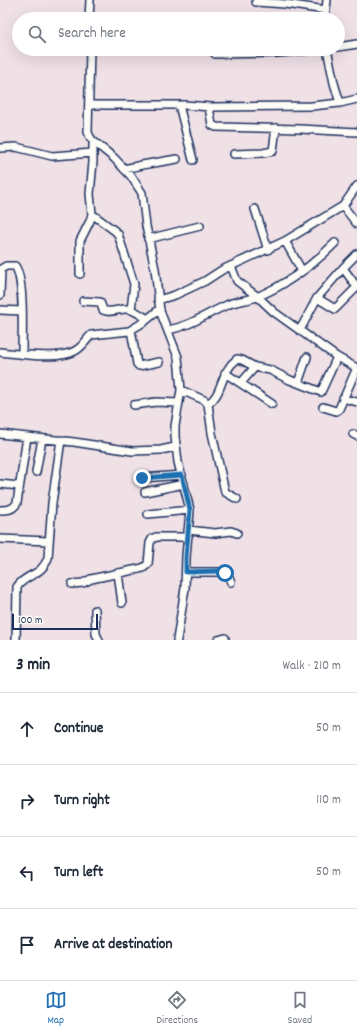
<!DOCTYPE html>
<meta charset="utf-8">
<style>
body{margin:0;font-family:Dekko,sans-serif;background:#f2f2f3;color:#1f2937}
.scale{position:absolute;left:12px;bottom:10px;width:86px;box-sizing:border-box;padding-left:4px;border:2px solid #1b2f5e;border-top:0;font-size:11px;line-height:14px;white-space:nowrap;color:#1b2f5e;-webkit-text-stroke:3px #fdfcf7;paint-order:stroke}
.stop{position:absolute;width:12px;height:12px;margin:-9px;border:3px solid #1f6fb2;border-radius:50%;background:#fff}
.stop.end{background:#1f6fb2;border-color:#fff;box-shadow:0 1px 4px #0008}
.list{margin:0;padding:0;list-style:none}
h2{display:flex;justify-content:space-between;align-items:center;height:52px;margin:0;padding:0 16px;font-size:17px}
h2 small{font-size:13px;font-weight:400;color:#747a83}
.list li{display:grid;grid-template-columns:26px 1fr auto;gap:12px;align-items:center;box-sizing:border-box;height:72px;padding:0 16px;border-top:1px solid #e0e1e3}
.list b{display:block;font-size:15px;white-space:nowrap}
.list em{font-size:13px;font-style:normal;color:#747a83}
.icon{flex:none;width:22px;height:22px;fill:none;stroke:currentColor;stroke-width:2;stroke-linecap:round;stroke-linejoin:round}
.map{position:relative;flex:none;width:357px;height:640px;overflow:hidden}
.search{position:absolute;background:#fff;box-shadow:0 4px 16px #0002;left:12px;right:12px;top:12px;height:44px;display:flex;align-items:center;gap:10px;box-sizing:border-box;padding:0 14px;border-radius:22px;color:#747a83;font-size:15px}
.sheet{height:340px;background:#fff}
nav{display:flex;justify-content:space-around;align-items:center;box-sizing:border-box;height:56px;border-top:1px solid #e0e1e3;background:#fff;font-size:11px;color:#747a83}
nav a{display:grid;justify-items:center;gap:2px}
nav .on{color:#1f6fb2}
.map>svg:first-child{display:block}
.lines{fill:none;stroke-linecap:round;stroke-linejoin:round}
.minor-casing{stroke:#1b2f5e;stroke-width:10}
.minor{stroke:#fdfcf7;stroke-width:7}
.route{stroke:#1f6fb2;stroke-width:5}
</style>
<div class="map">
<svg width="357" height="640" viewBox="0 0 357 640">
<rect width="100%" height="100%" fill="#f0e1e7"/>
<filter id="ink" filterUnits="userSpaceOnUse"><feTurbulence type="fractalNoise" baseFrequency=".025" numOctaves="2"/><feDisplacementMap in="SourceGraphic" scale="8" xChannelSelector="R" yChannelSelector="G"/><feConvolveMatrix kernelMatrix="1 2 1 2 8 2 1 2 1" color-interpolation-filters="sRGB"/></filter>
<g filter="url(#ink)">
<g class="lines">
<g class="minor-casing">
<path id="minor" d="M256,2L285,4L326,10
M89,19L90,0
M325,19L327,0
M338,47L357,44
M90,49L88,132L90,137L93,141L114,158L131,176L142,193L146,226L155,269L160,311L178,357L181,390L175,426V436L178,462L190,510L186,557L185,588L177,640
M327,49L334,83L340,103
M215,54L278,53L321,49
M89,105H184L211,107L312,106L340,103L357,99
M179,105L193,160
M209,107L212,125L216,127L300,129L357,132
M0,148L16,147L52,156L93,153
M234,154L263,153L273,151L276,128
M124,169L142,165L177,159
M343,206L357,224
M255,209L268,250
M92,214L115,231L118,234L134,284L131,310
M148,239L200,226
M285,241L302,271
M231,266L237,281L258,297L274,312L337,357L355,367L356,370L339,409L336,411L323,407
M343,268L357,287
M80,274V241L90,221L92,214L90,194L93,162V141
M0,295L1,269L6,266H15C25,279 22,335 22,354
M317,298L335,309L357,287
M158,300L175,295L205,281L222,270L285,241L343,206L357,186
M83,301L100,302L103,310C110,314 120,308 128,309C135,310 142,316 148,319
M0,310L21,311
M131,330L137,364L139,366L159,362
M168,330C191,326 206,314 227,305C237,300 249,301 259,296C287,284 313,265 335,243
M300,330L317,298L343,268L357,254
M0,352C18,354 63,361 78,349C83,346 87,339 91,335L129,331L144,322L160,309
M225,373L272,404
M241,383L255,367
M298,383L307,357
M181,390L204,400L208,404L212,433L225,492L237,499
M343,398L357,402
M208,404C224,393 219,373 237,359L242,360L255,367L270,370L290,380L321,392L337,357
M134,405L156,402L178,403
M0,434L74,442L132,451L161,450L175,447
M353,434L357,436
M36,472L42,439
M142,478L182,475
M0,484L19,486
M145,492L184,484
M0,510C7,510 13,510 17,503L27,437
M148,514L190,510
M188,530L215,533L231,531L237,533
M0,539L49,541
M186,572H223L228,575L231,582
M118,573L122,603
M72,584L83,583L91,579L143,568L148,564L150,543L152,539L156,537H188
M95,610L96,634L99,640
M16,640L17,587C26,573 41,577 48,558L52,503L61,440
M218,640L225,638"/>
</g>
<use href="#minor" class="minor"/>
</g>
</g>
<g class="lines" filter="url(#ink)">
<path class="route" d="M142,478L182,475L190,510L186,557V572L218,571L225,573"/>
</g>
</svg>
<div class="scale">100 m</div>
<div class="stop" style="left:225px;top:573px"></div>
<div class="stop end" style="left:142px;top:478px"></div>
<div class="search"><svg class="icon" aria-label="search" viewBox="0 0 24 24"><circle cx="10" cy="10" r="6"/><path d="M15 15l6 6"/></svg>Search here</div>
</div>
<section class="sheet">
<h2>3 min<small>Walk · 210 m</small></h2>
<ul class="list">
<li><svg class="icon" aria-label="ahead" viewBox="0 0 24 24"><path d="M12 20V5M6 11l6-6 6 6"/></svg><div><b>Continue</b></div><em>50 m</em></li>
<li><svg class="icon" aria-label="right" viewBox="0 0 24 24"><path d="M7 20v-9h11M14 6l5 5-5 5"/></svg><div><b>Turn right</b></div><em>110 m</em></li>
<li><svg class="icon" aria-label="left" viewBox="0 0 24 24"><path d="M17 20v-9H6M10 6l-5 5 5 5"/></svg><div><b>Turn left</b></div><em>50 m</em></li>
<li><svg class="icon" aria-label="arrive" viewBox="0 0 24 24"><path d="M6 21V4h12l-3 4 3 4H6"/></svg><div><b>Arrive at destination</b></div></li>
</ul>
</section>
<nav>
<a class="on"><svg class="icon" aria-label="map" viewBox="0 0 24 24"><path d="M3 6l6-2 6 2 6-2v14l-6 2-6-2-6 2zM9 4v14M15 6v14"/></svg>Map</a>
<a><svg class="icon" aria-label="directions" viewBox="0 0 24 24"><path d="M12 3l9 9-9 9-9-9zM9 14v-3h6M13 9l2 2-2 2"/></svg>Directions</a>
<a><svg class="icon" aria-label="saved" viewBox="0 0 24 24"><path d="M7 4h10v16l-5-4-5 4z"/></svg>Saved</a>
</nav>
